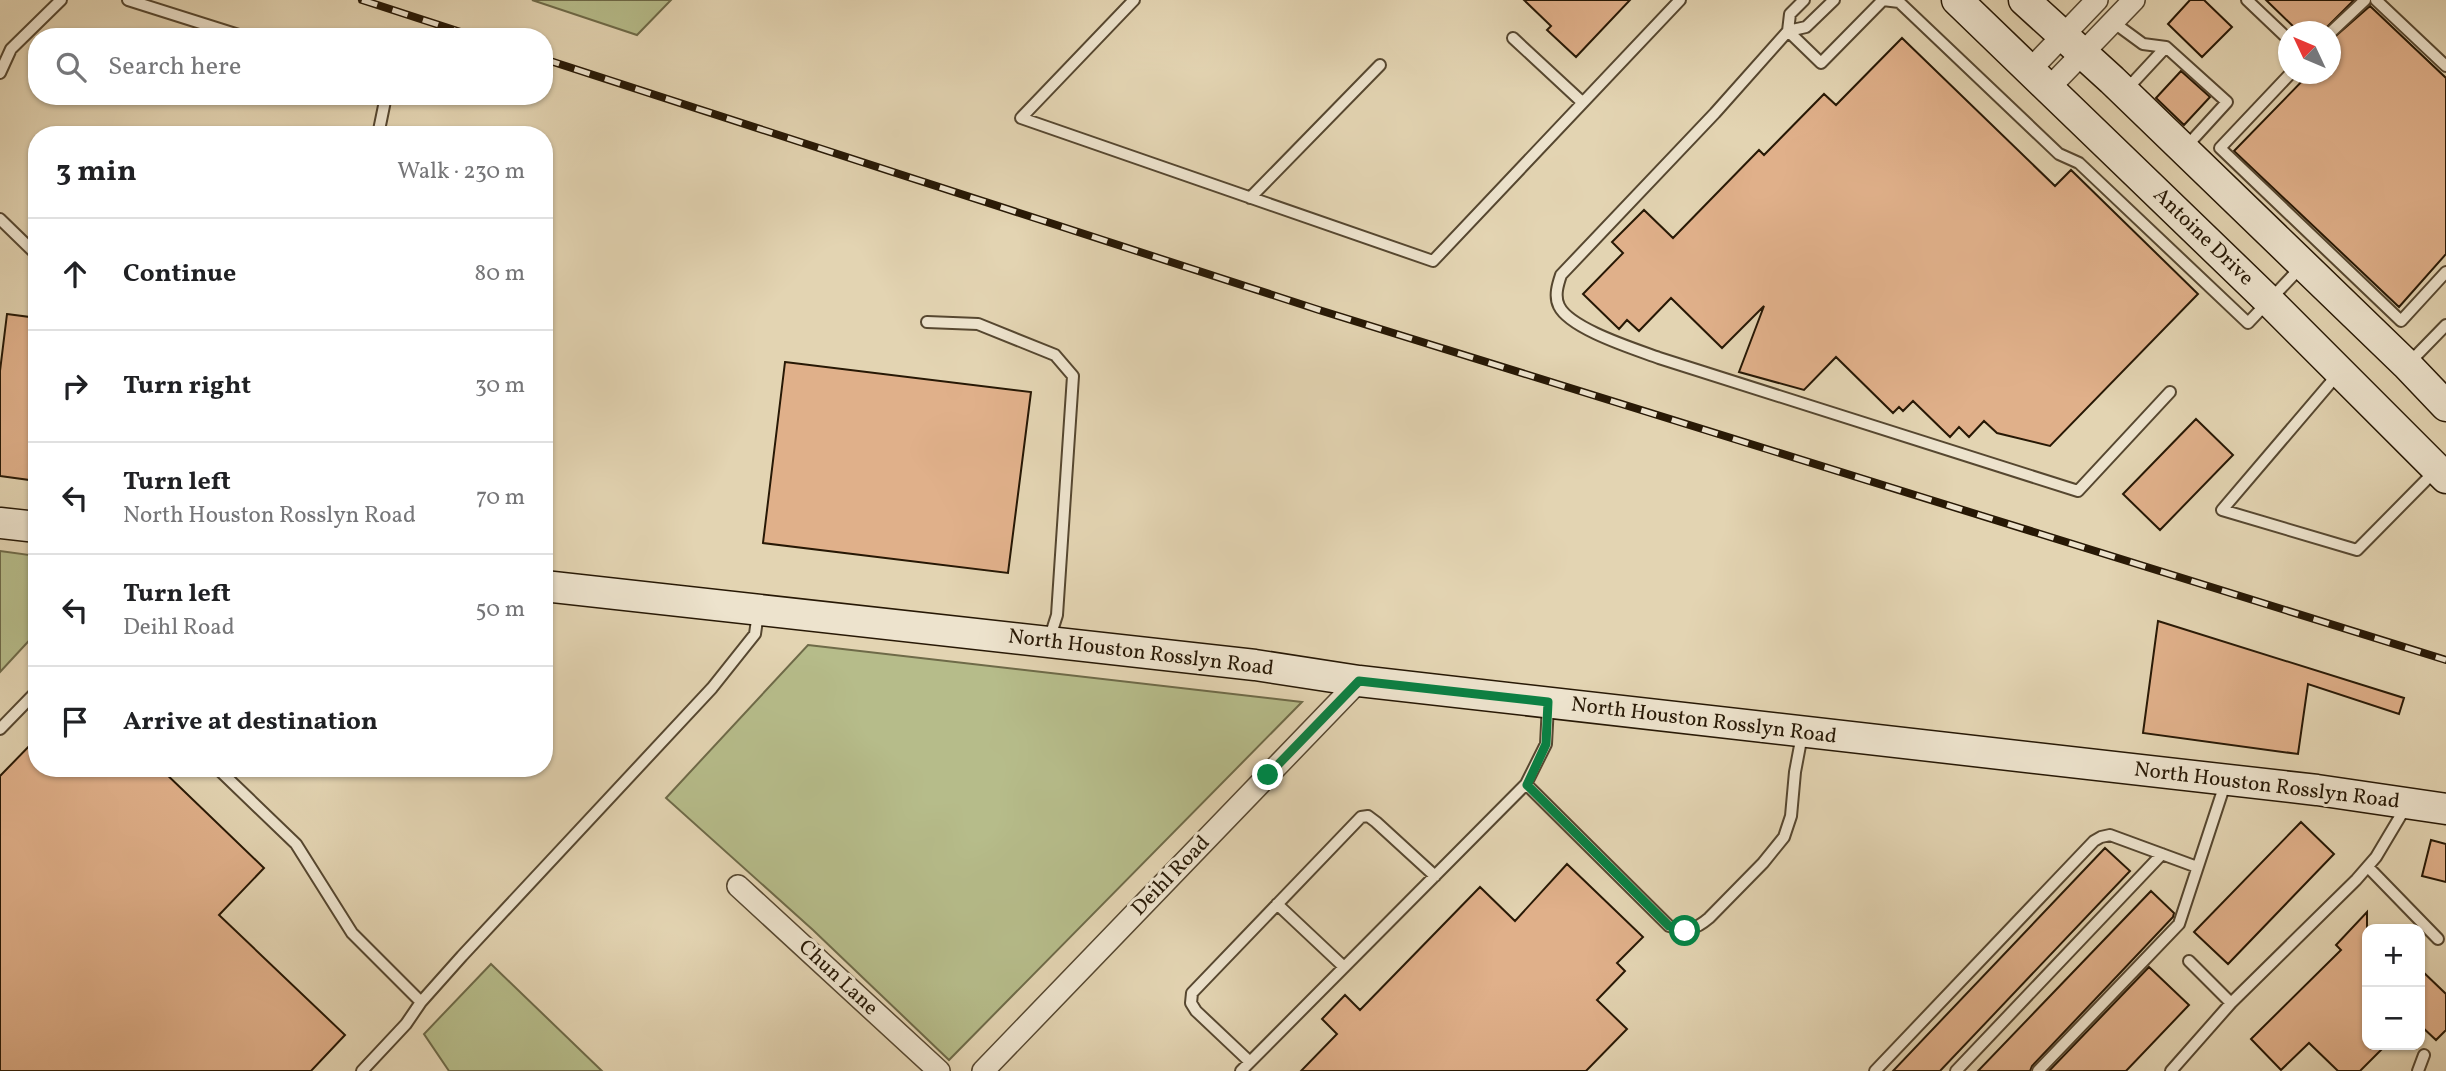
<!DOCTYPE html>
<meta charset="utf-8">
<style>
body{margin:0;font-family:Vollkorn,serif;background:#f6f6f6;color:#202124}
.controls{position:absolute;right:21px;bottom:21px;display:grid;overflow:hidden;border-radius:14px;box-shadow:0 2px 5px #0004}
.controls button{width:63px;height:63px;display:grid;place-items:center;padding:0;border:0;border-bottom:2px solid #e0e0e0;background:#fff;color:#202124;font:35px sans-serif}
.compass{position:absolute;left:2278px;top:21px;width:63px;height:63px;border-radius:50%;background:#fff;box-shadow:0 2px 5px #0004;rotate:314deg}
.stop{position:absolute;width:21px;height:21px;margin:-16px;border:5px solid #0b8043;border-radius:50%;background:#fff}
.stop.end{background:#0b8043;border-color:#fff;box-shadow:0 2px 7px #0008}
.list{margin:0;padding:0;list-style:none}
h2{display:flex;justify-content:space-between;align-items:center;height:91px;margin:0;padding:0 28px;font-size:30px}
h2 small{font-size:23px;font-weight:400;color:#757577}
.list li{display:grid;grid-template-columns:46px 1fr auto;gap:21px;align-items:center;box-sizing:border-box;height:112px;padding:0 28px;border-top:2px solid #e0e0e0}
.list b{display:block;font-size:26px;white-space:nowrap}
.list p{margin:0;font-size:23px;white-space:nowrap;color:#757577}
.list em{font-size:23px;font-style:normal;color:#757577}
.icon{flex:none;width:38px;height:38px;fill:none;stroke:currentColor;stroke-width:2;stroke-linecap:round;stroke-linejoin:round}
.map{position:relative;flex:none;width:2446px;height:1071px;overflow:hidden}
.search{position:absolute;background:#fff;box-shadow:0 2px 5px #0004;left:28px;top:28px;width:525px;height:77px;display:flex;align-items:center;gap:18px;box-sizing:border-box;padding:0 24px;border-radius:28px;color:#757577;font-size:26px}
.panel{position:absolute;background:#fff;box-shadow:0 2px 5px #0004;left:28px;top:126px;width:525px;height:651px;border-radius:28px}
.map>svg:first-child{display:block}
.green{fill:#b6bc8a;stroke:#6e6a48;stroke-width:2}
.building{fill:#e0b08a;stroke:#271805;stroke-width:2}
.lines{fill:none;stroke-linecap:round;stroke-linejoin:round}
.lane-casing{stroke:#564730;stroke-width:14}
.street-casing{stroke:#564730;stroke-width:24}
.secondary-casing{stroke:#271805;stroke-width:33}
.lane{stroke:#ede3cd;stroke-width:10}
.street{stroke:#ede3cd;stroke-width:21}
.secondary{stroke:#ede3cd;stroke-width:30}
.rail-casing{stroke:#271805;stroke-width:8}
.rail{stroke:#ede3cd;stroke-width:5;stroke-dasharray:16;stroke-linecap:butt}
.route{stroke:#0b8043;stroke-width:9}
.labels{text-anchor:middle;dominant-baseline:central;stroke-width:6;stroke-linejoin:round;paint-order:stroke}
.street-label{font-size:21px;fill:#271805;stroke:#ede3cd}
</style>
<div class="map">
<svg width="2446" height="1071" viewBox="0 0 2446 1071">
<rect width="100%" height="100%" fill="#e3d4b2"/>
<filter id="stains"><feTurbulence type="fractalNoise" baseFrequency=".00286" numOctaves="4"/><feColorMatrix values="0 0 0 0 .2 0 0 0 0 .09 0 0 0 0 .02 0 0 0 .5 -.17"/></filter>
<radialGradient id="worn" r=".72"><stop offset=".6" stop-color="#630" stop-opacity="0"/><stop offset="1" stop-color="#630" stop-opacity=".3"/></radialGradient>
<path class="green" d="M532,0H671L637,35Z
M0,551L37,556V632L0,672Z
M808,645L1302,702L949,1060L813,930L666,798Z
M491,964L602,1071H449L424,1034Z"/>
<path class="building" d="M1524,0H1630L1576,57L1547,30L1551,26Z
M2190,0H2204L2232,27L2202,57L2168,24Z
M2266,0H2354L2322,32H2299Z
M2370,6L2446,78V254L2399,307L2234,151L2309,74H2330V41Z
M1902,38L2055,186L2071,170L2198,294L2050,446L1997,433L1984,421L1969,437L1959,427L1950,437L1913,401L1903,411L1899,407L1893,413L1836,357L1804,390L1739,372L1764,306L1722,348L1671,298L1639,331L1627,320L1619,329L1583,294L1623,253L1612,242L1644,210L1673,238L1759,150L1764,155L1824,94L1836,105Z
M2181,71L2210,97L2184,125L2156,98Z
M7,314L37,318V481L0,476V371Z
M785,362L1031,392L1008,573L763,543Z
M2196,419L2233,455L2160,530L2123,494Z
M2158,621L2404,698L2399,714L2308,684L2298,754L2143,733Z
M37,738V768H160L264,868L219,915L345,1035L311,1071H0V776Z
M2301,822L2334,854L2228,964L2194,932Z
M2431,840L2446,844V882L2422,876Z
M2105,848L2130,871L1940,1071H1893Z
M1567,864L1643,937L1617,963L1625,971L1597,1000L1627,1029L1586,1071H1301L1337,1034L1322,1019L1345,995L1360,1010L1480,887L1515,921Z
M2151,891L2174,913L2173,917L2032,1066L2030,1071H1978Z
M2367,912V1045H2386L2360,1071H2338L2309,1043L2281,1070L2251,1039L2341,950L2336,945Z
M2149,967L2189,1005L2126,1071H2049Z
M2420,969L2446,994V1030L2436,1040L2420,1025Z"/>
<g class="lines">
<g class="lane-casing">
<path id="lane" d="M128,0L245,37
M1134,0L1021,118L1433,261L1680,0
M1804,0L1790,14L1788,31L1806,27L1834,0
M2247,0L2288,39
M2376,0L2446,66
M2113,22L2143,44L2166,47L2227,102L2185,148
M2330,33L2365,0
M1513,38L1582,102
M0,73L11,49L61,0
M2290,74L2220,148L2401,321L2446,272
M2126,90L2166,47
M378,135L386,96
M1250,198L1380,65
M0,219L37,255
M927,322L978,324L1055,355L1073,376L1057,615L1049,640
M2409,363L2446,325
M2338,374L2222,510L2357,550L2436,470
M2170,392L2078,491L1659,358C1635,349 1570,329 1559,306C1554,296 1558,284 1561,275L1715,113L1788,31L1821,63L1883,0L1899,2L2059,154L2079,163L2248,323L2302,266
M1548,705L1546,744L1526,784L1669,926C1686,932 1695,930 1709,918L1763,863L1784,837L1791,816L1795,772L1802,735
M0,729L37,691
M217,768L296,844L352,933L421,1002
M2368,867L2438,939
M1277,904L1344,967
M2189,961L2231,1003
M1250,1062L1196,1011L1191,1003L1192,993L1361,817L1368,816L1376,822L1435,876
M362,1071L406,1024L421,1002L462,956L712,688L755,634L758,613
M1241,1071L1526,784
M1875,1071L2094,841L2101,837L2110,835L2197,867
M1956,1071L2162,854
M2038,1071L2179,924L2226,781
M2171,1071L2231,1003L2356,880L2376,857L2407,805
M2418,1071L2424,1055"/>
</g>
<g class="street-casing">
<path id="street" d="M2030,70L2097,0
M2049,88L2134,0
M738,886L939,1071
M983,1071L1359,681"/>
</g>
<g class="secondary-casing">
<path id="secondary" d="M1957,0L2269,301L2446,478
M2024,0L2112,80L2407,365L2446,406
M0,523L37,527
M544,586L1255,665L1359,681L2317,790L2446,809"/>
</g>
<use href="#lane" class="lane"/>
<use href="#street" class="street"/>
<use href="#secondary" class="secondary"/>
<g class="rail-casing">
<path id="rail" d="M362,0L476,37
M544,59L1319,310L2446,660"/>
</g>
<use href="#rail" class="rail"/>
</g>
<g class="lines">
<path class="route" d="M1268,775L1359,681L1548,702L1546,744L1527,785L1669,926L1685,931"/>
</g>
<g class="labels">
<g class="street-label">
<text transform="translate(2203 237) rotate(44)">Antoine Drive</text>
<text transform="translate(1141 653) rotate(7)">North Houston Rosslyn Road</text>
<text transform="translate(1704 721) rotate(7)">North Houston Rosslyn Road</text>
<text transform="translate(2267 786) rotate(7)">North Houston Rosslyn Road</text>
<text transform="translate(1171 876) rotate(-46)">Deihl Road</text>
<text transform="translate(838 978) rotate(43)">Chun Lane</text>
</g>
</g>
<rect width="100%" height="100%" filter="url(#stains)"/>
<rect width="100%" height="100%" fill="url(#worn)"/>
</svg>
<div class="controls">
<button>+</button>
<button>−</button>
</div>
<svg class="compass" viewBox="-18 -18 36 36"><path d="M0-13l5 13h-10z" fill="#e53935"/><path d="M0 13l5-13h-10z" fill="#757577"/></svg>
<div class="stop" style="left:1685px;top:931px"></div>
<div class="stop end" style="left:1268px;top:775px"></div>
<div class="search"><svg class="icon" aria-label="search" viewBox="0 0 24 24"><circle cx="10" cy="10" r="6"/><path d="M15 15l6 6"/></svg>Search here</div>
<section class="panel">
<h2>3 min<small>Walk · 230 m</small></h2>
<ul class="list">
<li><svg class="icon" aria-label="ahead" viewBox="0 0 24 24"><path d="M12 20V5M6 11l6-6 6 6"/></svg><div><b>Continue</b></div><em>80 m</em></li>
<li><svg class="icon" aria-label="right" viewBox="0 0 24 24"><path d="M7 20v-9h11M14 6l5 5-5 5"/></svg><div><b>Turn right</b></div><em>30 m</em></li>
<li><svg class="icon" aria-label="left" viewBox="0 0 24 24"><path d="M17 20v-9H6M10 6l-5 5 5 5"/></svg><div><b>Turn left</b><p>North Houston Rosslyn Road</p></div><em>70 m</em></li>
<li><svg class="icon" aria-label="left" viewBox="0 0 24 24"><path d="M17 20v-9H6M10 6l-5 5 5 5"/></svg><div><b>Turn left</b><p>Deihl Road</p></div><em>50 m</em></li>
<li><svg class="icon" aria-label="arrive" viewBox="0 0 24 24"><path d="M6 21V4h12l-3 4 3 4H6"/></svg><div><b>Arrive at destination</b></div></li>
</ul>
</section>
</div>
